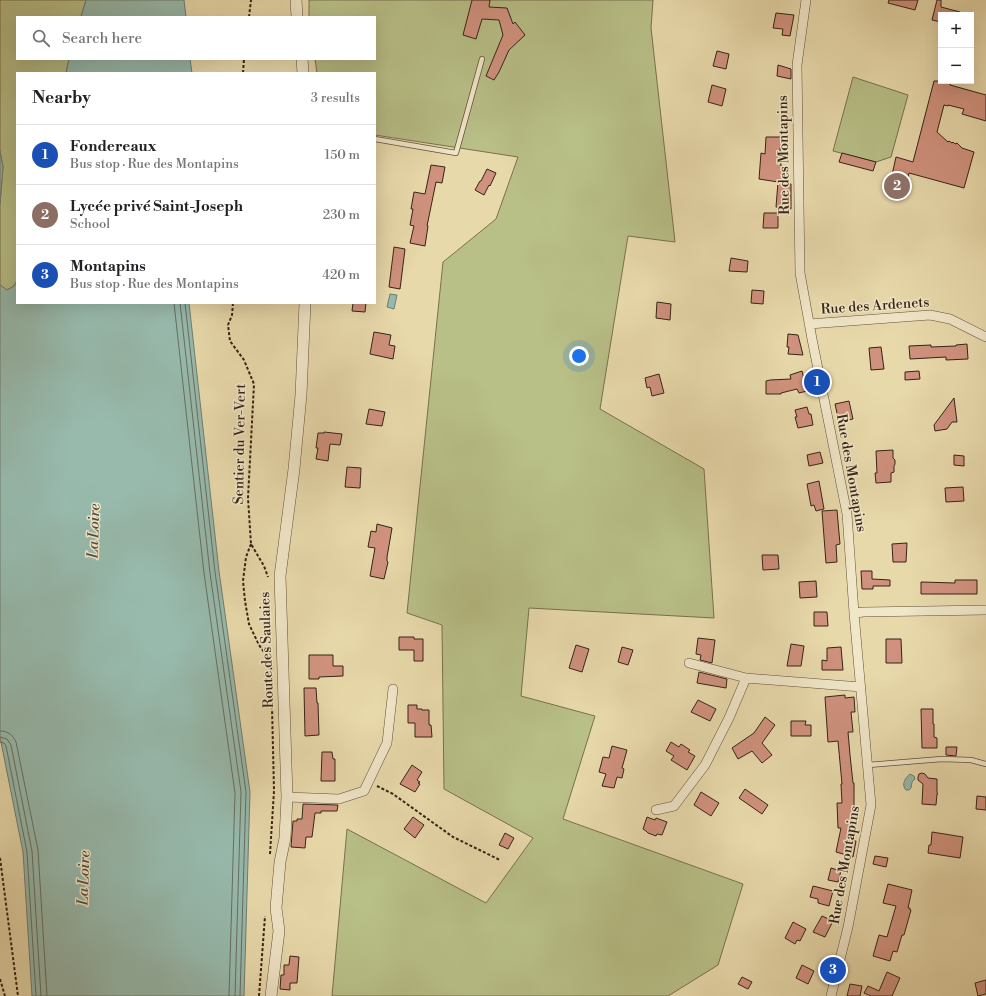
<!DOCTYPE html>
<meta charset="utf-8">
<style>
body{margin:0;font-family:"Libre Bodoni",serif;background:#f2f2f2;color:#202124}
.controls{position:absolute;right:12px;top:12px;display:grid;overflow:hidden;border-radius:0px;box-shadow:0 4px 16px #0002}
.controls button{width:36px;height:36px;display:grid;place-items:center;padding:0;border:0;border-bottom:1px solid #e0e0e0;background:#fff;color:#202124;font:20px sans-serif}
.you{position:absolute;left:579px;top:356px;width:14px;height:14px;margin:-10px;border:3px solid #fff;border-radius:50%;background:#1a73e8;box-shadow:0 0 0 6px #1a73e833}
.badge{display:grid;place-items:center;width:26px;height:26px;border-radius:50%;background:#0f766e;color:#fff;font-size:13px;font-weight:700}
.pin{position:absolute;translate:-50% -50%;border:2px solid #fff;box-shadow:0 1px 4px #0006}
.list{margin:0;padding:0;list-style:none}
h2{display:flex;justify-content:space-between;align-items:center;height:52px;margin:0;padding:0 16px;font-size:17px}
h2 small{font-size:13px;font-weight:400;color:#757577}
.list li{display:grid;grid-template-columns:26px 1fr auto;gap:12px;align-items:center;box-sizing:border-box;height:60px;padding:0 16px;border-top:1px solid #e0e0e0}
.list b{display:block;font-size:15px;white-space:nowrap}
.list p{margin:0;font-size:13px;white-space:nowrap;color:#757577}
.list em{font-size:13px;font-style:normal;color:#757577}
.icon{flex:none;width:22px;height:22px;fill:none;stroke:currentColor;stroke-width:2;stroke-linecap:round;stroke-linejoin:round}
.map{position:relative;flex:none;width:986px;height:996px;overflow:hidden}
.search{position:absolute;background:#fff;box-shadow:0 4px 16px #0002;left:16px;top:16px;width:360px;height:44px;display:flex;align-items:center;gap:10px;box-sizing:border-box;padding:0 14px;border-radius:0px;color:#757577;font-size:15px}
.panel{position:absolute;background:#fff;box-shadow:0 4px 16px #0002;left:16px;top:72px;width:360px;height:232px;border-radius:0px}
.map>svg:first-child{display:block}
.green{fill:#b8bf87;stroke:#77714e}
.water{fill:#97baad;stroke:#707e71}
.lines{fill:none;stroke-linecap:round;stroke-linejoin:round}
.shore{stroke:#666e62;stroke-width:1}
.building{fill:#d0927e;stroke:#362316}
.service-casing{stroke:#62503b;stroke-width:6}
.minor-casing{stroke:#62503b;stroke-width:10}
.tertiary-casing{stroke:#62503b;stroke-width:12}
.path{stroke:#362316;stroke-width:2;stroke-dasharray:3 2;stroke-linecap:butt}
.service{stroke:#f0e6c8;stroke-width:4.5}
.minor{stroke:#f0e6c8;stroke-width:9}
.tertiary{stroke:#f0e6c8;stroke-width:11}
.labels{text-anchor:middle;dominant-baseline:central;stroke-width:3;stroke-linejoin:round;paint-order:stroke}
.street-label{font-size:14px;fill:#362316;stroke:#f0e6c8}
.water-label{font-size:15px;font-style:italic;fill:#4e493c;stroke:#f0e6c8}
</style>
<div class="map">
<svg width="986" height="996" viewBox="0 0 986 996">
<rect width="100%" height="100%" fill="#e8d9ab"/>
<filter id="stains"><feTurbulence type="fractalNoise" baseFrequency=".005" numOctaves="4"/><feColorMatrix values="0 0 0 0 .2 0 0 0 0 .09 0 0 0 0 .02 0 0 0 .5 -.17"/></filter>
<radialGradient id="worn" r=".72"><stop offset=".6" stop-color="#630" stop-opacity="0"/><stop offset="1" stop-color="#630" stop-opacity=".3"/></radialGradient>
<path class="green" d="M0,0H86L81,17H17V59H69L66,73H17V281L14,286L7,290L0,285V204L3,167L0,151Z
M309,0H653L651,28L675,242L628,236L600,409L704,469L714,618L529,608L521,696L595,716L563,819L743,884L718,965L668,996H332L347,829L486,903L533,838L444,789L442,625L407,613L443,262L496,219L518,157L375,135V73H317L315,59H375V17H309Z
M853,77L908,95L891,157L876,162L833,151Z"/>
<path class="water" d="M86,0H184L186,17H81Z
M69,59H190L192,73H66Z
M0,151L3,167L0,204Z
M17,281V303H189L219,571L250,792L244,996H32L23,852L0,737V285L7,290L14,286Z
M390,294L397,295L394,309L387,307Z
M910,774L914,776L915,779L912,782L911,788L909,790H906C901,785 905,778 910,774Z"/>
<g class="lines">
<path class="shore" d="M174,303L204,573L235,793L229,996
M180,303L210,573L241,792L235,996
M185,303L215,572L246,792L240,996
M0,731C8,731 13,735 16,742L38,850L47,996
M0,737L7,739L11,745L32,851L41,996
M0,742L4,743L6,746L27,852L36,996"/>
</g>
<path class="building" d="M472,0H490L489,7L507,8L513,24L515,22L525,35L509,50L499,72L494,80L486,76L503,35L499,20L482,19L476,39L463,35Z
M889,0H918L915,10L888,3Z
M937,0H941V7L960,12V15H941V22L932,20Z
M776,13L794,15L790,36L782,35L783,29L773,28Z
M717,51L729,54L726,69L713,66Z
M778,65L791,69V79L777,76Z
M934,81H951L950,85L986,95V121L962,114L964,109L948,105V106L944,105L937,132L948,142L949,141L952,143L953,142L955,144L957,143L962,148L974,152L964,188L909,173L907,180L892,175L896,157L913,162Z
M712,85L726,89L722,106L708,102Z
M766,137H784V149L780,148L781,166H782L783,172V183L791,184V209L776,207L778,182L759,179L761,153L765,154Z
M842,153L876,162L873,171L839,162Z
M431,165L445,167L442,183L436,182L427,226H428L425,246L410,243L414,226L410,225L413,209H411L414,192L425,194Z
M487,169L496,173L490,186L489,185L484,195L475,190L480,181H481Z
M764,213H778V228H763Z
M394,247L405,249L400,289L389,287Z
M731,258L748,261L747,272L729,271Z
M752,290L764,291L763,304L751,303Z
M657,302L671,304L670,320L656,318Z
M353,303H366L365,312L352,311Z
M374,332L391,335L389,345L395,346L393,359L370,354Z
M788,334L798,335L803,355L788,354L789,347H787Z
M967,344L968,359L946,360V357L910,359L909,346L931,345V347L956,346V345Z
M881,347L884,369L871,370L869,348Z
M802,371L807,391L799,393L797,389L781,393V394H766V381L770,380L791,379L790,375Z
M919,371L920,379L905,380V372Z
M659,374L664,393L652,396L650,387L647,388L645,378Z
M954,398L957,422H952L947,429L935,431L934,425Z
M849,401L853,419L839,422L835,404Z
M807,407L809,414H811L813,425L798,428L795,417H797L795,410Z
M369,409L385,412L382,426L366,424Z
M324,432L342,434L340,445L330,444L328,461L316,459L318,448H316L318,433H324Z
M893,450V458L895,460V464L894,466V472L891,473V482L876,483L875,473H877L876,451Z
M820,452L823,463L809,466L807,455Z
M954,455L964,456V466L954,465Z
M347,467L361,468L360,488L345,487Z
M819,481L824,509L816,511L814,505L811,506L807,484Z
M963,487L964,501L946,502L945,488Z
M837,510L840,544L836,545L837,562L826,563L822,511Z
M377,524L392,528L387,557V561L388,562L384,579L370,576L375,548L368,547L371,531L376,532Z
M907,543L906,562H893L892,544Z
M762,555H778L779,569L763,570Z
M861,571H872V579L890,580V586H873V589H862Z
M955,580H977V594H921V582L955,583Z
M816,581L817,597L800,598L799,582Z
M814,612H827L828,626H814Z
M399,637H414V639H423V661H414V650H399Z
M698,638L715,640L712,663L700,660L701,655L696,654Z
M886,639H901L902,663H886Z
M791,644L804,646L801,666H787Z
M576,645L589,649L582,672L569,668Z
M622,647L633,650L628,665L618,662Z
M841,647L843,670H822V660L827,661V648Z
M309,655H333V666H343V676L319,677V679H309Z
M699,672L727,679L726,688L697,683Z
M304,688H316L317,703H318L319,735L305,736Z
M845,695V698L854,697L855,712H851L853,732H848L850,755L853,783H854V815H852L853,841H856L853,857L836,852L841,828H838L837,803H842L841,784H842L838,741L828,742L825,697Z
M698,700L716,709L710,721L691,712Z
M408,705H417V709H422V710H429V725H431L432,737H415V723H408Z
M921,709H933V724H934V737L937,738V748H922Z
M765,717L775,725L762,743L772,755L762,763L752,751L738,759L732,748L754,733Z
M791,721H806L805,725H811V736H791Z
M671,742L679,747L681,744L690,750L688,752L695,756L687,770L671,760L674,756L666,751Z
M612,746L627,750L622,768L624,769L622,778L617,777L614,788L602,786L606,774L599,772L603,757L609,758Z
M946,747H957L956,756L946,755Z
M322,752H332L333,759H335V781H321Z
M412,765L422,772L417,780L420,782L418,783L420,784L415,792L400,784Z
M922,773L925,774L928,778L937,779V793L938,794H937L936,805L922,804L923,784L918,780V777L919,774Z
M745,789L768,805L762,814L739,798Z
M701,792L719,803L711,816L694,805Z
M977,796L986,797V810L976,809Z
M303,804L338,805L337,811H321V813H315L312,837H306L305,848L291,847L293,821H297V819H302Z
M413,817L424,825L415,838L404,829Z
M647,817L655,820L656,818L667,822L662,835L657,834L656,836L648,833L646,831L643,829Z
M932,832L963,837L960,858L928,853L929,845H931Z
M505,833L514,838L508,849L499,845Z
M875,856L888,858L886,867L873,864Z
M831,868L841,871L838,882L828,880Z
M888,884L912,890L908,908H910V910H911L904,935H902L897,952L893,951L890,961L873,956L879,935L887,937L896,906L883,903Z
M813,886L833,891L829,906L818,903V899L810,897Z
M822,916L833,921L825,937L813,932Z
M793,922L806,929L800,941L797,940L795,944L785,938Z
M290,956L299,957L297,983H290V990L280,989L281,975H284V965H289Z
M802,965L814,971L808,984L796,978Z
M887,972L900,978L892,996H871L864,993L868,986L879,991Z
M742,977L752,982L748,989L738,984Z
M986,980V994L978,996L975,983Z
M850,984L862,986L860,996H847Z"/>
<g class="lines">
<g class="service-casing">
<path id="service" d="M375,139L456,153L482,59
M868,765L942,759L971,760L986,764"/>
</g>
<g class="minor-casing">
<path id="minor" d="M806,0L797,65L800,273L812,339L847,514L854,613L871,805L848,927L831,996
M809,324L930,315L950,319L986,337
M854,613L864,612L986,610
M689,663L746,678L861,687
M287,797L339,799L364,791L387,743L393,689
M656,810L674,806L705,765L729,718L746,678"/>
</g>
<g class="tertiary-casing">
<path id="tertiary" d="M296,0L297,17
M302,59L303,73
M271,996L279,931L276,908L280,862L285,838L287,797L280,576L294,469L301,395L305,303"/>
</g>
<path class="path" d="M249,17L251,0
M243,73L244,59
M233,303L232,315L228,325L230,341L244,360L254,384L248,498L251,544L264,566L268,577
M251,544L246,557L243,581L245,601L249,624L259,645L264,652L271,656V658
M377,786L393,794L453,837L500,860
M270,854L274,791L271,664
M0,858L18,996
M0,979L5,996
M259,996L265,916"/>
<use href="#service" class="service"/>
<use href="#minor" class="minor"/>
<use href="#tertiary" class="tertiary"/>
</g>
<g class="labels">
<g class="street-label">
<text transform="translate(784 155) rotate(-91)">Rue des Montapins</text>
<text transform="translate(875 306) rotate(-4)">Rue des Ardenets</text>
<text transform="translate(240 444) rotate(-89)">Sentier du Ver-Vert</text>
<text transform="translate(851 473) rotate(80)">Rue des Montapins</text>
<text transform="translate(267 650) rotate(-92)">Route des Saulaies</text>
<text transform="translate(845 865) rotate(-80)">Rue des Montapins</text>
</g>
<g class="water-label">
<text transform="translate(94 531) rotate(-88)">La Loire</text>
<text transform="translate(84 878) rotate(-88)">La Loire</text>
</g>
</g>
<rect width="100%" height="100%" filter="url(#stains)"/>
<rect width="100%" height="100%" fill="url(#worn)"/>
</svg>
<div class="controls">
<button>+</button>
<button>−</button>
</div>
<div class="you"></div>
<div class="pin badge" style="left:817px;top:382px;background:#1a4fb4">1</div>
<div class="pin badge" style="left:897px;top:186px;background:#8d6e63">2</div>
<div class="pin badge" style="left:833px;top:970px;background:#1a4fb4">3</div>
<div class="search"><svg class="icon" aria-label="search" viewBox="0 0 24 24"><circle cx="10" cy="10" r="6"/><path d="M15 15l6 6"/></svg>Search here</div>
<section class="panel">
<h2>Nearby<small>3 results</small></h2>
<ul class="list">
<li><span class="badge" style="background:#1a4fb4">1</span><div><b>Fondereaux</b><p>Bus stop · Rue des Montapins</p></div><em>150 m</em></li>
<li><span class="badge" style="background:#8d6e63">2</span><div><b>Lycée privé Saint-Joseph</b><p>School</p></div><em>230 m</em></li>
<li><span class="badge" style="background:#1a4fb4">3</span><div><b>Montapins</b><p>Bus stop · Rue des Montapins</p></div><em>420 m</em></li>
</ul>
</section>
</div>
